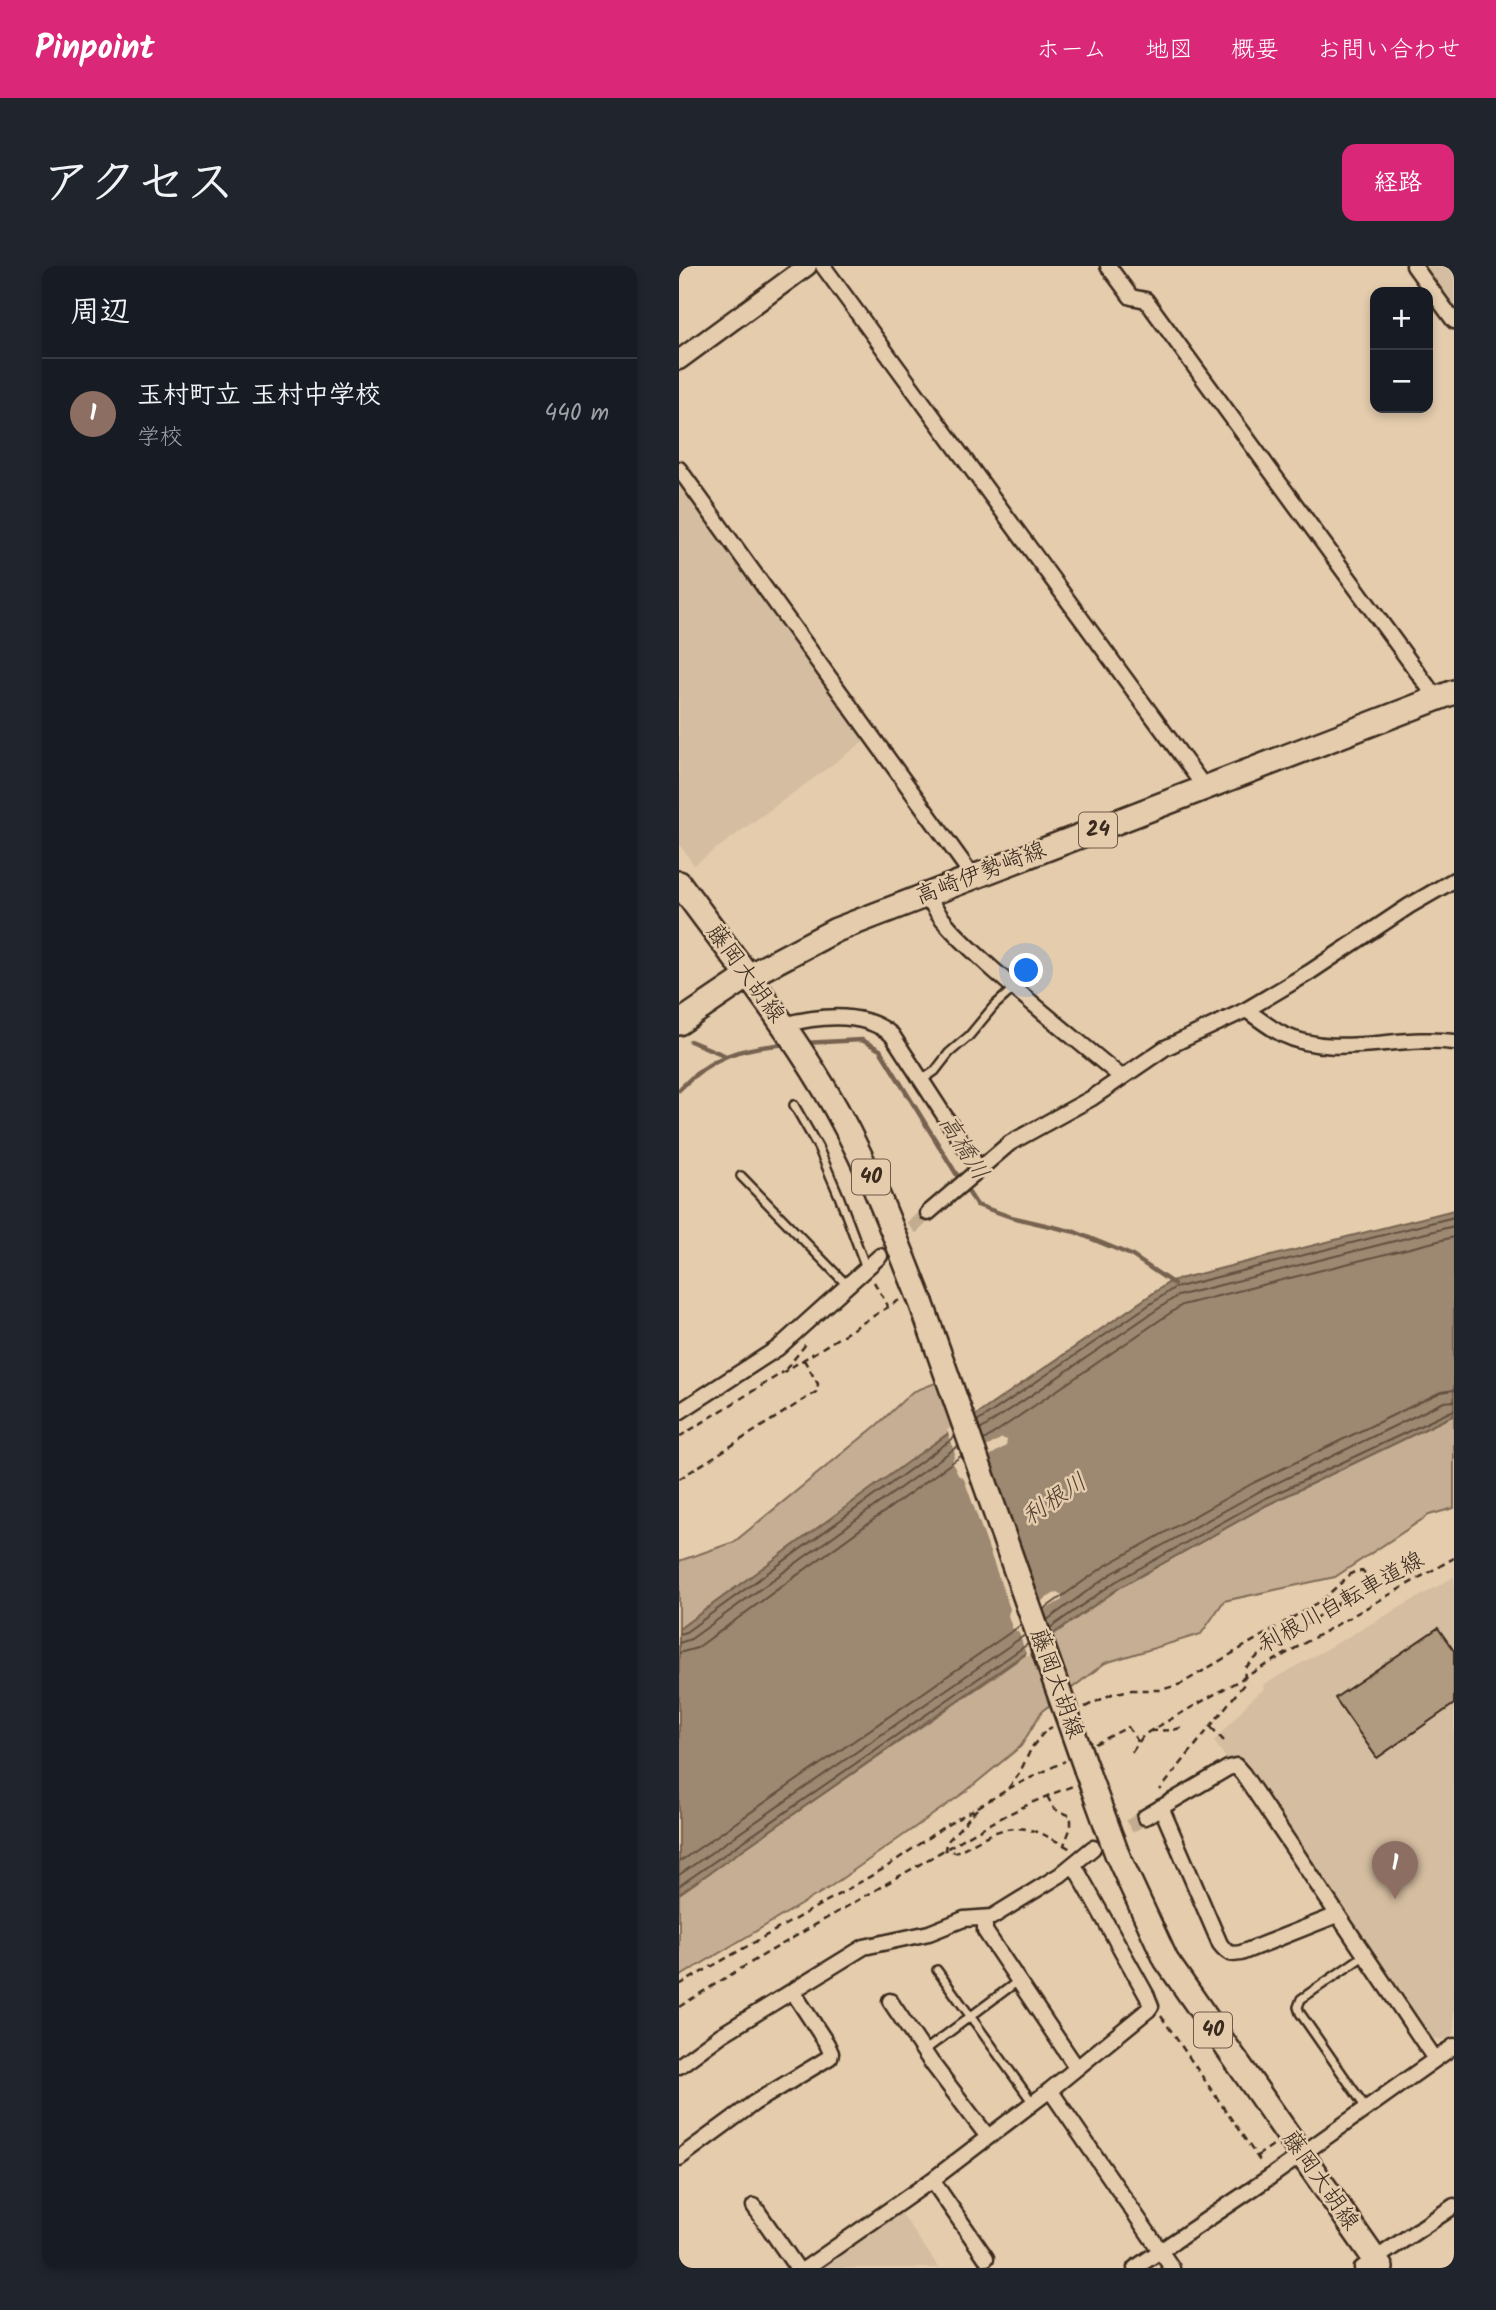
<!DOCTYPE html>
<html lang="ja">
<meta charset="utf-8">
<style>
body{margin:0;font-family:Kalam,"Klee One",sans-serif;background:#20242c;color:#f1f3f6}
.controls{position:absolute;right:21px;top:21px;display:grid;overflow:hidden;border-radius:14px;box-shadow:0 4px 10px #0003}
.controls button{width:63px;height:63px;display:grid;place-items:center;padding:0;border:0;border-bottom:2px solid #363941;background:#171b24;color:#f1f3f6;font:35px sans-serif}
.you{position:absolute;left:348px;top:705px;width:24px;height:24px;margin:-18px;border:5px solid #fff;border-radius:50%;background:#1a73e8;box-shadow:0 0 0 10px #1a73e833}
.badge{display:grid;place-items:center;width:46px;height:46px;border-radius:50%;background:#db2777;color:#fff;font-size:23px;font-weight:700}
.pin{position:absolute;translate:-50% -58px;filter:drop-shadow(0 2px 4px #0008)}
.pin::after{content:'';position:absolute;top:37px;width:24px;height:21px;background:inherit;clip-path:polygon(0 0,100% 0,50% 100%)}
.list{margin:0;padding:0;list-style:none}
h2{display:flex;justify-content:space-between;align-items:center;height:91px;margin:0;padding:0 28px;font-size:30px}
h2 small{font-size:23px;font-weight:400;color:#9ea1a6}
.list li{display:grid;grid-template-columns:46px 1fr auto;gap:21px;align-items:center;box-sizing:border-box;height:112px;padding:0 28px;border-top:2px solid #363941}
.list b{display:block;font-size:26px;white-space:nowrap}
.list p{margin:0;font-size:23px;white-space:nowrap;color:#9ea1a6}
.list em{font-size:23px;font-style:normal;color:#9ea1a6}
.map{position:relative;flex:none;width:775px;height:2002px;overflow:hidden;border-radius:14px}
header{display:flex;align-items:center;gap:42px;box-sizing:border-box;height:98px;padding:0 35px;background:#db2777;color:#fff}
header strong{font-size:33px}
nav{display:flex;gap:38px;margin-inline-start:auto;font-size:24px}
.intro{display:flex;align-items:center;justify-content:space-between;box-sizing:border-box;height:168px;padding:0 42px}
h1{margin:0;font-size:49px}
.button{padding:18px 32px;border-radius:14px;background:#db2777;color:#fff;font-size:24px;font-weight:700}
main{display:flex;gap:42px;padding:0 42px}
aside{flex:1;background:#171b24;border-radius:14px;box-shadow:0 4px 10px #0003}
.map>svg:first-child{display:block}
.built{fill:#d4bda0}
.green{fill:#c5ae93;stroke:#806c58;stroke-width:2}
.water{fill:#9d8871;stroke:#766250;stroke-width:2}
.pier{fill:#e4ccad}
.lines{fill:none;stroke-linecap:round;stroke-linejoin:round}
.shore{stroke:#62503f;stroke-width:2}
.stream{stroke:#766250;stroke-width:4.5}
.building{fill:#b09a80;stroke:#3b2a1e;stroke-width:2}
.minor-tunnel{stroke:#c2ac90;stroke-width:14;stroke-dasharray:14 7;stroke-linecap:butt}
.service-casing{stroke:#3b2a1e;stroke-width:12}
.minor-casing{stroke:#3b2a1e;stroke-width:19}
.tertiary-casing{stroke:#3b2a1e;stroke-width:23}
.primary-casing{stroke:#3b2a1e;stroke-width:28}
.path{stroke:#3b2a1e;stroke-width:2.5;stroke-dasharray:7 5;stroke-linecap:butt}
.service{stroke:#e4ccad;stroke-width:7}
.minor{stroke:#e4ccad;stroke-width:14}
.tertiary{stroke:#e4ccad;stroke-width:18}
.primary{stroke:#e4ccad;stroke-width:23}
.primary-bridge-casing{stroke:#3b2a1e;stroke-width:28;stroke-linecap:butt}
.primary-bridge{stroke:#e4ccad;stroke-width:23}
.labels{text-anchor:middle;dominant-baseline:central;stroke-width:5;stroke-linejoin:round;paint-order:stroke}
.shield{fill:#e4ccad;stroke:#6e5b49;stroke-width:2}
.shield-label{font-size:21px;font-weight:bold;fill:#3b2a1e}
.street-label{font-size:23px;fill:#3b2a1e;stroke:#e4ccad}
.water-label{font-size:24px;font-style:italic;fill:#4f3d2f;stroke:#e4ccad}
</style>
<header>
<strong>Pinpoint</strong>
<nav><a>ホーム</a><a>地図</a><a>概要</a><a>お問い合わせ</a></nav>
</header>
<div class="intro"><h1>アクセス</h1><a class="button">経路</a></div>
<main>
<aside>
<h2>周辺<small></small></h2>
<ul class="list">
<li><span class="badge" style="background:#8d6e63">1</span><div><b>玉村町立 玉村中学校</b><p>学校</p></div><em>440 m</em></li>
</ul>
</aside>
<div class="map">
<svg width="775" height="2002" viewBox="0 0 775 2002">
<rect width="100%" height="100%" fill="#e4ccad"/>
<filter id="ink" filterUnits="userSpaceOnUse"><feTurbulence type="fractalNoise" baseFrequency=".0143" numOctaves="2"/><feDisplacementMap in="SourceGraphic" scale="14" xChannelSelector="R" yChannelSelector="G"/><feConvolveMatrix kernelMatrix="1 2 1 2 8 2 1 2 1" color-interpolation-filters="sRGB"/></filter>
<g filter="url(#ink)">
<path class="built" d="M745,0H775V41Z
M0,217L187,474L15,599L0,578Z
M775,1311V1767L765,1774L751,1772L561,1491L549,1495L535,1475L570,1436L585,1423L584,1419Z
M220,1944L260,2002H136Z"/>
<path class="green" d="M264,1114L279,1160L0,1363V1295L55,1276L198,1159L233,1126Z
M775,1149V1242L750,1249L656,1311L545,1335L522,1368L426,1397L363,1445L342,1480L286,1526L148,1623L0,1711V1628L27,1608L309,1415L440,1322L588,1239Z"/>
<path class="water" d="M775,944V1149L588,1239L440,1322L0,1628V1363L230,1195L492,1015Z"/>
<path class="pier" d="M291,1148L304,1183L323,1172L328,1174L327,1180L307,1192L359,1337L378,1326L383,1329V1334L362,1346L372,1375L348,1391L340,1367L333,1362L329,1349L331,1343L285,1213L279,1209L273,1196L276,1188L268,1164Z"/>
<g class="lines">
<path class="shore" d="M298,1156L495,1022L775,951
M301,1164L498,1030L775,960
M305,1174L503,1039L775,971
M365,1343L426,1300L576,1216L762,1126L775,1124
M368,1354L432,1308L581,1225L765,1136L775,1135
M371,1362L436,1316L585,1233L775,1144
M0,1368L7,1366L276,1171
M0,1377L12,1373L279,1180
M0,1387L18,1382L282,1190
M0,1596L342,1359
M0,1609L346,1369
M0,1620L349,1378"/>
<path class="stream" d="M11,775L45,789
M124,777L183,774L201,784L281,914
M0,824C33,789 62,782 108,778
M286,921L298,939L332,951L396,966L452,989L495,1018"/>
</g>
<path class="building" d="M759,1362L775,1385V1438L698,1492L656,1432Z"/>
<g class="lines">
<path class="minor-tunnel" d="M201,990L249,947
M414,1582L466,1551"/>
<g class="service-casing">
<path id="service" d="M243,814L256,805L270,787L290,770L315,740L335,722
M115,839L139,881L160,930L187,1002
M62,910L168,1019
M686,1689L622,1733L619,1741L621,1747L687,1842
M258,1704L354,1837
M245,1785L339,1715"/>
</g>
<g class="minor-casing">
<path id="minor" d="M144,0L521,515L523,523
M429,0L452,31L467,34L758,433
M735,0L775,55
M0,203L295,612
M248,629C262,657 286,677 308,698C351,737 397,773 441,810
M567,744C579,752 591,762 603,768C656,794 719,768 775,776
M104,759C139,750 184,744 213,769L300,903
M249,947L331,877L413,832L486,782L567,744L631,706L730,640L775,614
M0,1146L99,1082L201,990
M482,1541L541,1678C548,1687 551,1689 562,1687L658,1649
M466,1551L549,1502L557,1500L564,1508L756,1793
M306,1652V1665L398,1802
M211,1735L252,1796L309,1871
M0,1800L42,1769L185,1681L250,1667L285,1653L313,1651L381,1609L414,1582
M371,1824L493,2002
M0,1892L75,1837L151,1791L152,1787L148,1778L114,1726
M253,1914L307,1992
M75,1940L118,2002
M127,2002L253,1914L371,1824L469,1744L472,1740L468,1730L395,1599
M456,2002L591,1911L775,1780
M683,2002L775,1940"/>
</g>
<g class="tertiary-casing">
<path id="tertiary" d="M0,94L128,0"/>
</g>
<g class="primary-casing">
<path id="primary" d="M0,617C49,684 102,750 145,822C186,890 213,963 242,1036
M0,757L68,711L157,664L775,426
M407,1503L438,1588L487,1694L702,2002"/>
</g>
<path class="path" d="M195,1016L209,1040
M107,1103L127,1078
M0,1171L222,1033
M0,1213L137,1126L139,1118L125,1094
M406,1441L433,1428L452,1424H482L502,1418L643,1334L673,1307L683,1305L686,1308L685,1318L682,1322L580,1389L566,1402L565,1418L481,1524
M532,1461L546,1476
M471,1465L494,1464L505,1461
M416,1478L449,1461L460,1477
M453,1486L464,1470L471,1465L775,1292
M329,1523L386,1495
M368,1530L375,1543L392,1550V1561L385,1579
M298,1543L267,1577L266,1584L276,1586C288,1582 298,1574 310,1569C343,1553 364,1568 392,1583
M0,1719L206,1602L263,1562L328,1524L340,1508L353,1481L366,1465L373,1461
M0,1741C73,1694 149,1652 224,1608C278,1577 334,1541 394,1520
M482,1750L583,1898
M578,1890L594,1879"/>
<use href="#service" class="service"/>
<use href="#minor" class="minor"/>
<use href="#tertiary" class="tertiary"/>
<use href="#primary" class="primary"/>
<g class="primary-bridge-casing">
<path id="primary-bridge" d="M242,1036L407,1503"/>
</g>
<use href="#primary-bridge" class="primary-bridge"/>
</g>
</g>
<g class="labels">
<g class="shield">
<rect x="400" y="546.5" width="38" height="35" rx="5"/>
<rect x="173" y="893.5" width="38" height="35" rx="5"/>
<rect x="515" y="1746.5" width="38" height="35" rx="5"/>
</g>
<g class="shield-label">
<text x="419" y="564">24</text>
<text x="192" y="911">40</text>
<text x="534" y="1764">40</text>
</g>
<g class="street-label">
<text transform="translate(302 608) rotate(-21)">高崎伊勢崎線</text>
<text transform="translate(66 708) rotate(54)">藤岡大胡線</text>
<text transform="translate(663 1337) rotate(-29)">利根川自転車道線</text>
<text transform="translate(377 1418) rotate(70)">藤岡大胡線</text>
<text transform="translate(641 1915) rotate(55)">藤岡大胡線</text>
</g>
<g class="water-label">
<text transform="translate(284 882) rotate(58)">高橋川</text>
<text transform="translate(376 1234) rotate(-34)">利根川</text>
</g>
</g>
</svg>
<div class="controls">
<button>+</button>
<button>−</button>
</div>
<div class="you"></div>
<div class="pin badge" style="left:716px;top:1633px;background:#8d6e63">1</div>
</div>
</main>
